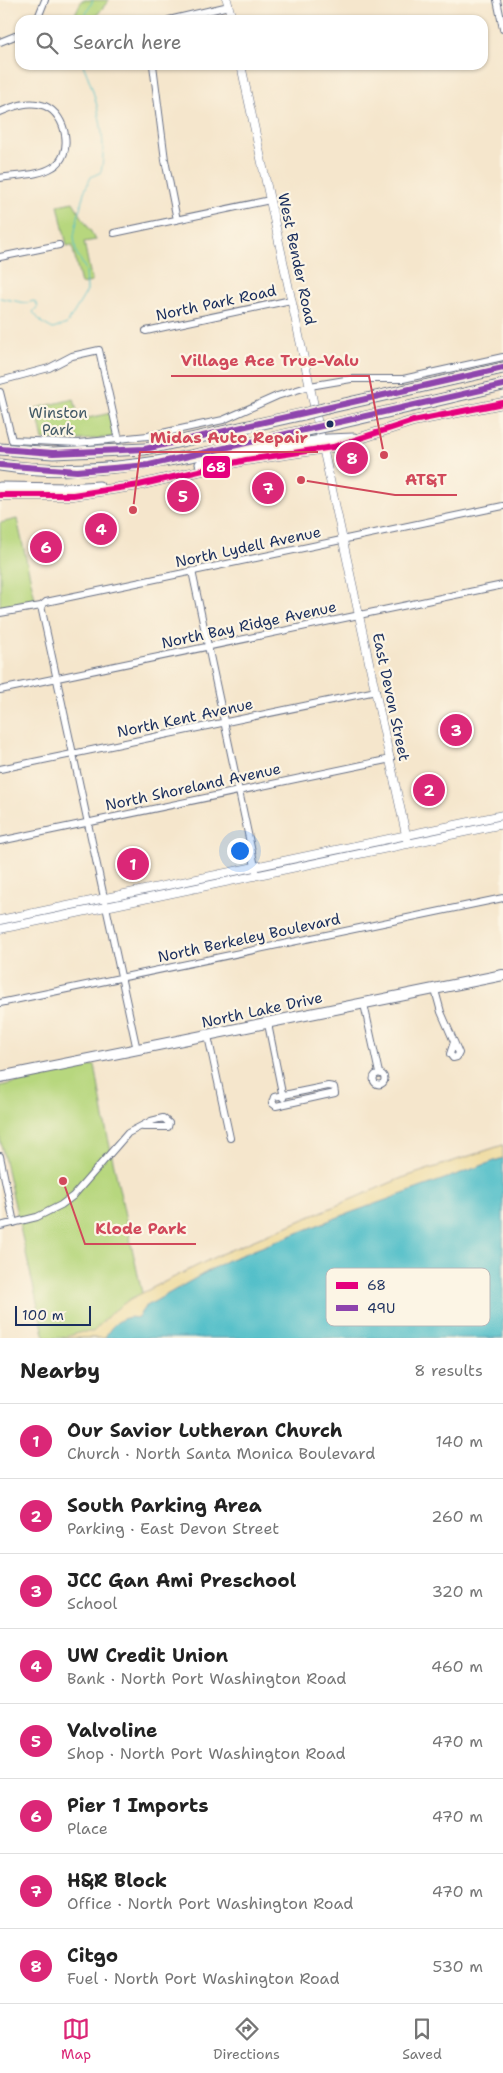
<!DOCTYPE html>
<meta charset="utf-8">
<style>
body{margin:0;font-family:"Shantell Sans",sans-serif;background:#f6f6f6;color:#222}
.scale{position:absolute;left:15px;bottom:12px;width:76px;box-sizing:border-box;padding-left:5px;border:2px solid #1b2f5e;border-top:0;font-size:14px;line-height:18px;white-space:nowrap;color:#1b2f5e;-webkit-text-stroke:4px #fcf5e5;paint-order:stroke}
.you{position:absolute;left:239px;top:850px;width:18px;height:18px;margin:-12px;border:4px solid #fff;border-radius:50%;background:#1a73e8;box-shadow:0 0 0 8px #1a73e833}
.badge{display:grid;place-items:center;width:32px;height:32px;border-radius:50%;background:#db2777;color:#fff;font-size:16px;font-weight:700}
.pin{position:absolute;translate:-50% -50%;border:2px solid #fff;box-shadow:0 1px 5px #0006}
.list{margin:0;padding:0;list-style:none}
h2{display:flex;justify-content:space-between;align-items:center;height:65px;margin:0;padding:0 20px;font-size:21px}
h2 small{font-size:16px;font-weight:400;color:#767676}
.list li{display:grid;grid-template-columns:32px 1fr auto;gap:15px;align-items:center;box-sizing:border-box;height:75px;padding:0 20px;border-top:1px solid #e0e0e0}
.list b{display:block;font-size:19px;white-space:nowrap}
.list p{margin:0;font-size:16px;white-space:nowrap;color:#767676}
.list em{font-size:16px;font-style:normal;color:#767676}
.icon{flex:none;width:28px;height:28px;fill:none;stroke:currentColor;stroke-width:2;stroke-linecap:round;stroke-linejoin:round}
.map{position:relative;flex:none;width:503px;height:1338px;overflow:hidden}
.search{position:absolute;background:#fff;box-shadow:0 1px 4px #0004;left:15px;right:15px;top:15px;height:55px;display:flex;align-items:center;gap:12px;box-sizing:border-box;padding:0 18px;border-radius:15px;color:#767676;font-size:19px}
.sheet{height:665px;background:#fff}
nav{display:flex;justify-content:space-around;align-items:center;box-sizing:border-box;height:70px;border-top:1px solid #e0e0e0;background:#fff;font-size:14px;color:#767676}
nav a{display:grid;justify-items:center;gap:2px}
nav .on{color:#db2777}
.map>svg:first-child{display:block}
.green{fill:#b7d77e;stroke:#69836e}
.sand{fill:#eeda9e;stroke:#84847e}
.water{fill:#52bfc9;stroke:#367794}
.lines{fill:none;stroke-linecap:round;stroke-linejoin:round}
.stream{stroke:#52bfc9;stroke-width:1}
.minor-casing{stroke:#676f84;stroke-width:8}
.tertiary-casing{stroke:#676f84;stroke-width:9}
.secondary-casing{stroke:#676f84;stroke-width:11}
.primary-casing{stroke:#676f84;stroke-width:12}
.motorway-casing{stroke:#676f84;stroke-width:13}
.minor{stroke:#fff;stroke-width:6}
.tertiary{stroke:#fff;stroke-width:8}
.secondary{stroke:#fff;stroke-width:9}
.primary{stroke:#fff;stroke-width:10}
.motorway{stroke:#fff;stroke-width:11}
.motorway-bridge-casing{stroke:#676f84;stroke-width:13;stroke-linecap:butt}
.motorway-bridge{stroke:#fff;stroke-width:11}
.bus-1-casing{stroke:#fcf5e5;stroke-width:10}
.bus-2-casing{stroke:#fcf5e5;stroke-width:10}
.bus-1{stroke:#e5007d;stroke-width:6}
.bus-2{stroke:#8e44ad;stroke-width:6}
.bus-dot{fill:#1b2f5e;stroke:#fcf5e5;stroke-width:2}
.labels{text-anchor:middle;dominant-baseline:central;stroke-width:4.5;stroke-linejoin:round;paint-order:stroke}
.street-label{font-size:15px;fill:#1b2f5e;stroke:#fcf5e5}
.park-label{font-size:15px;fill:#425966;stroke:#fcf5e5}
.key{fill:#fcf5e5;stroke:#b8babc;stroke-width:1}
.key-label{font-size:14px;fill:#1b2f5e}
.leader{fill:none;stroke:#d1495b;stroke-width:2}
.callout-dot{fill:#d1495b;stroke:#fcf5e5;stroke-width:2}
.callout-label{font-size:16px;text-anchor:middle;font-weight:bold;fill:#d1495b;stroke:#fcf5e5;stroke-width:4.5;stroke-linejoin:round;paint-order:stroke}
.line-badge{stroke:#fcf5e5;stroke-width:2}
.badge-label{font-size:14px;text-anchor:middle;font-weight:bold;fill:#fff}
</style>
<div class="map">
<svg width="503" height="1338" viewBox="0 0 503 1338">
<rect width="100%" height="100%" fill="#fcf5e5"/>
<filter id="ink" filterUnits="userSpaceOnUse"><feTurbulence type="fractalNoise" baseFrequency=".02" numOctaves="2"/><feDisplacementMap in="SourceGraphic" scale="10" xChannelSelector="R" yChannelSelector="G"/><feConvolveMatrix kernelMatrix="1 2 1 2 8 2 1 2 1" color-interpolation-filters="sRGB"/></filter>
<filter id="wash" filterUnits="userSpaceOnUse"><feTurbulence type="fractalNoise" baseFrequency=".0096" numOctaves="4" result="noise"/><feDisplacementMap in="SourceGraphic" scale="20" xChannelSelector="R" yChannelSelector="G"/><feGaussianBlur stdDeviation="1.12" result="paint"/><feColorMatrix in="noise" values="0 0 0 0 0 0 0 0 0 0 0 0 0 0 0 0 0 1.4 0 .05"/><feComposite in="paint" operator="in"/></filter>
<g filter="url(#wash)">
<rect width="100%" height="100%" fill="#f5e6cc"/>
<path class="green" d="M82,0H109L93,20H72Z
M73,202L96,240L84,242L92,282L81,284L72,245L67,246L58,205Z
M74,399L79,420L111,413L113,437L83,440H43L36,408Z
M17,519L35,599L0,607V523Z
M95,1065L105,1124L145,1307L105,1338H45L0,1139V1086Z"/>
<path class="sand" d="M503,1145V1158L336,1218L226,1261L145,1307L137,1318C123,1314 111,1326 105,1338H62L82,1332H93L111,1313L130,1299L221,1254L402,1178Z"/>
<path class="water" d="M503,1158V1338H105C111,1325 122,1315 137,1318L145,1307L226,1261L336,1218Z"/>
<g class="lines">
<path class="stream" d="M83,20L93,0
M0,298L26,303L34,301L38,306L33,312L42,323L53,329L67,324L87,291L86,270L76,252L74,236L77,221L84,192L91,177L101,172C108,143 96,92 83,65"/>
</g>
</g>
<g filter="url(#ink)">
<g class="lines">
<g class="minor-casing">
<path id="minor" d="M497,0L503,29
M37,20L45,0
M169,20L229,6
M0,42L20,34
M153,65L165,160L177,220
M0,112C14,106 30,100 45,106C67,115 74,155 53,167C39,176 16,175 0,178
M114,233L270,200
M0,257L59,245
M146,331L291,300
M0,381L49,368L72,356L99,350L119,440
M0,392L12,440L78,443L148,436L223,420L277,396L310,386L351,379H403L503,357
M192,571L256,871
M41,606L137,1050
M0,613L41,606L46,602L503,506
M0,690L503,585
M0,769L376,691
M0,841L391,759
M435,990L441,1012L459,1053L457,1057L453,1058L450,1054L454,1042
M0,1003L503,898
M364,1004L379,1073
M268,1024L283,1098
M208,1036L230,1138
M373.5 1079a5.5 5.5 0 1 1 11 0a5.5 5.5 0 1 1-11 0Z
M328,1086L334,1087L335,1093L276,1106L272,1103L274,1097Z
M0,1156L14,1223
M0,1226L37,1217L61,1205L73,1196L128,1133L151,1121L163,1118L169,1123L168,1127H143"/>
</g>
<g class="tertiary-casing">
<path id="tertiary" d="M227,0L232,20
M241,65L408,844
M0,920L503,815
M0,929L503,824"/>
</g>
<g class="secondary-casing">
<path id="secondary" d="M200,464L255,450L328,439L354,438
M0,487L69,488L99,486
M0,495H73L139,485L246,460L333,447L413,421L503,403"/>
</g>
<g class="primary-casing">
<path id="primary" d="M0,1077L503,975"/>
</g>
<g class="motorway-casing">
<path id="motorway" d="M327,408L503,368
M331,425L503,385
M0,449L53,453L145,449L304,414
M0,465C105,481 206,453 308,430"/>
</g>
<use href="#minor" class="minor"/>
<use href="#tertiary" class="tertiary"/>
<use href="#secondary" class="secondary"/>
<use href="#primary" class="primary"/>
<use href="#motorway" class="motorway"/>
<g class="motorway-bridge-casing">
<path id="motorway-bridge" d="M304,414L327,408
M308,430L331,425"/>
</g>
<use href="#motorway-bridge" class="motorway-bridge"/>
<g class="bus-1-casing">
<path id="bus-1" d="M0,495H73L139,485L246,460L333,447L413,421L503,403"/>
</g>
<g class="bus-2-casing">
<path id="bus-2" d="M0,449L53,453L145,449L503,368
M0,465L77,471L149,465L503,385"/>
</g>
<use href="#bus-1" class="bus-1"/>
<use href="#bus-2" class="bus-2"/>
</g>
</g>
<circle class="bus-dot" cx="330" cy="424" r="4.5"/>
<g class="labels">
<g class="street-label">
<text transform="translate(297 259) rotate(78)">West Bender Road</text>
<text transform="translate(216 303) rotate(-12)">North Park Road</text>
<text transform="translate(248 547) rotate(-12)">North Lydell Avenue</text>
<text transform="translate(249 625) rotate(-12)">North Bay Ridge Avenue</text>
<text transform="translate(391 697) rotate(78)">East Devon Street</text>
<text transform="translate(185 718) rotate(-12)">North Kent Avenue</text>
<text transform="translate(193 787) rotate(-12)">North Shoreland Avenue</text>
<text transform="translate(249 938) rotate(-12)">North Berkeley Boulevard</text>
<text transform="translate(262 1010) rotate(-12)">North Lake Drive</text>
</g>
<g class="park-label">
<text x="58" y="413">Winston<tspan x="58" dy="17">Park</tspan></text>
</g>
</g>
<rect x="326" y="1268" width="164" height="58" rx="8" class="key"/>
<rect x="336" y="1282" width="22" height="7" fill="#e5007d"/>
<rect x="336" y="1305" width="22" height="6" fill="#8e44ad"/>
<g class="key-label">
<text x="367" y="1290">68</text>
<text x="367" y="1313">49U</text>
</g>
<path class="leader" d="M384 455L369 376H171M133 510L140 452H318M301 480L395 495H457M63 1181L85 1244H196"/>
<g class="callout-dot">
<circle cx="384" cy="455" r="5"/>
<circle cx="133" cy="510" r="5"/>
<circle cx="301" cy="480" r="5"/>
<circle cx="63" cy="1181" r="5"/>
</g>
<g class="callout-label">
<text x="270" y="366">Village Ace True-Valu</text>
<text x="229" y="443">Midas Auto Repair</text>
<text x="426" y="485">AT&amp;T</text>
<text x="141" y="1234">Klode Park</text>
</g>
<rect class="line-badge" x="202" y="455" width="29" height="24" rx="5" fill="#e5007d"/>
<g class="badge-label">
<text x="216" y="472">68</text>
</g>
</svg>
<div class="scale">100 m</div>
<div class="you"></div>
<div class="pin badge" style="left:133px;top:864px">1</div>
<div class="pin badge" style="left:429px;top:790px">2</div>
<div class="pin badge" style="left:456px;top:730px">3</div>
<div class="pin badge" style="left:101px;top:529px">4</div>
<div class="pin badge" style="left:183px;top:496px">5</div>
<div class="pin badge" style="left:46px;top:547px">6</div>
<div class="pin badge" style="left:268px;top:488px">7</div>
<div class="pin badge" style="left:352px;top:458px">8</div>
<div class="search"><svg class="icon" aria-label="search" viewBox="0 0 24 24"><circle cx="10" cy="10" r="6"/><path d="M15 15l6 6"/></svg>Search here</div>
</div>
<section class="sheet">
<h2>Nearby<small>8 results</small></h2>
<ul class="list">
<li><span class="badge">1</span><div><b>Our Savior Lutheran Church</b><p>Church · North Santa Monica Boulevard</p></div><em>140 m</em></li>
<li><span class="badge">2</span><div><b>South Parking Area</b><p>Parking · East Devon Street</p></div><em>260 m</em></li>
<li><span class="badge">3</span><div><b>JCC Gan Ami Preschool</b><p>School</p></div><em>320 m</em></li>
<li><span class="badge">4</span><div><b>UW Credit Union</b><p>Bank · North Port Washington Road</p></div><em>460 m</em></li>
<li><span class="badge">5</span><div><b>Valvoline</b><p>Shop · North Port Washington Road</p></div><em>470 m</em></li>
<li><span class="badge">6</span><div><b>Pier 1 Imports</b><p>Place</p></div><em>470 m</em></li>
<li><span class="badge">7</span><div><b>H&amp;R Block</b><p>Office · North Port Washington Road</p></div><em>470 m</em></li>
<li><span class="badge">8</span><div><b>Citgo</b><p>Fuel · North Port Washington Road</p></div><em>530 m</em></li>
</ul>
</section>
<nav>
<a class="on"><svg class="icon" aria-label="map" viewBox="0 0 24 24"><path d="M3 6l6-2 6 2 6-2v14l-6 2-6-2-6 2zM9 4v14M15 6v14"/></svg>Map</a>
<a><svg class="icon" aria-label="directions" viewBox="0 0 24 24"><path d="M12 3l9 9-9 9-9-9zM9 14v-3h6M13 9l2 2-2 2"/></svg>Directions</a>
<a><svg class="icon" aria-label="saved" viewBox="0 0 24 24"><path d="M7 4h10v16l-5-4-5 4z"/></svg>Saved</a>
</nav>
